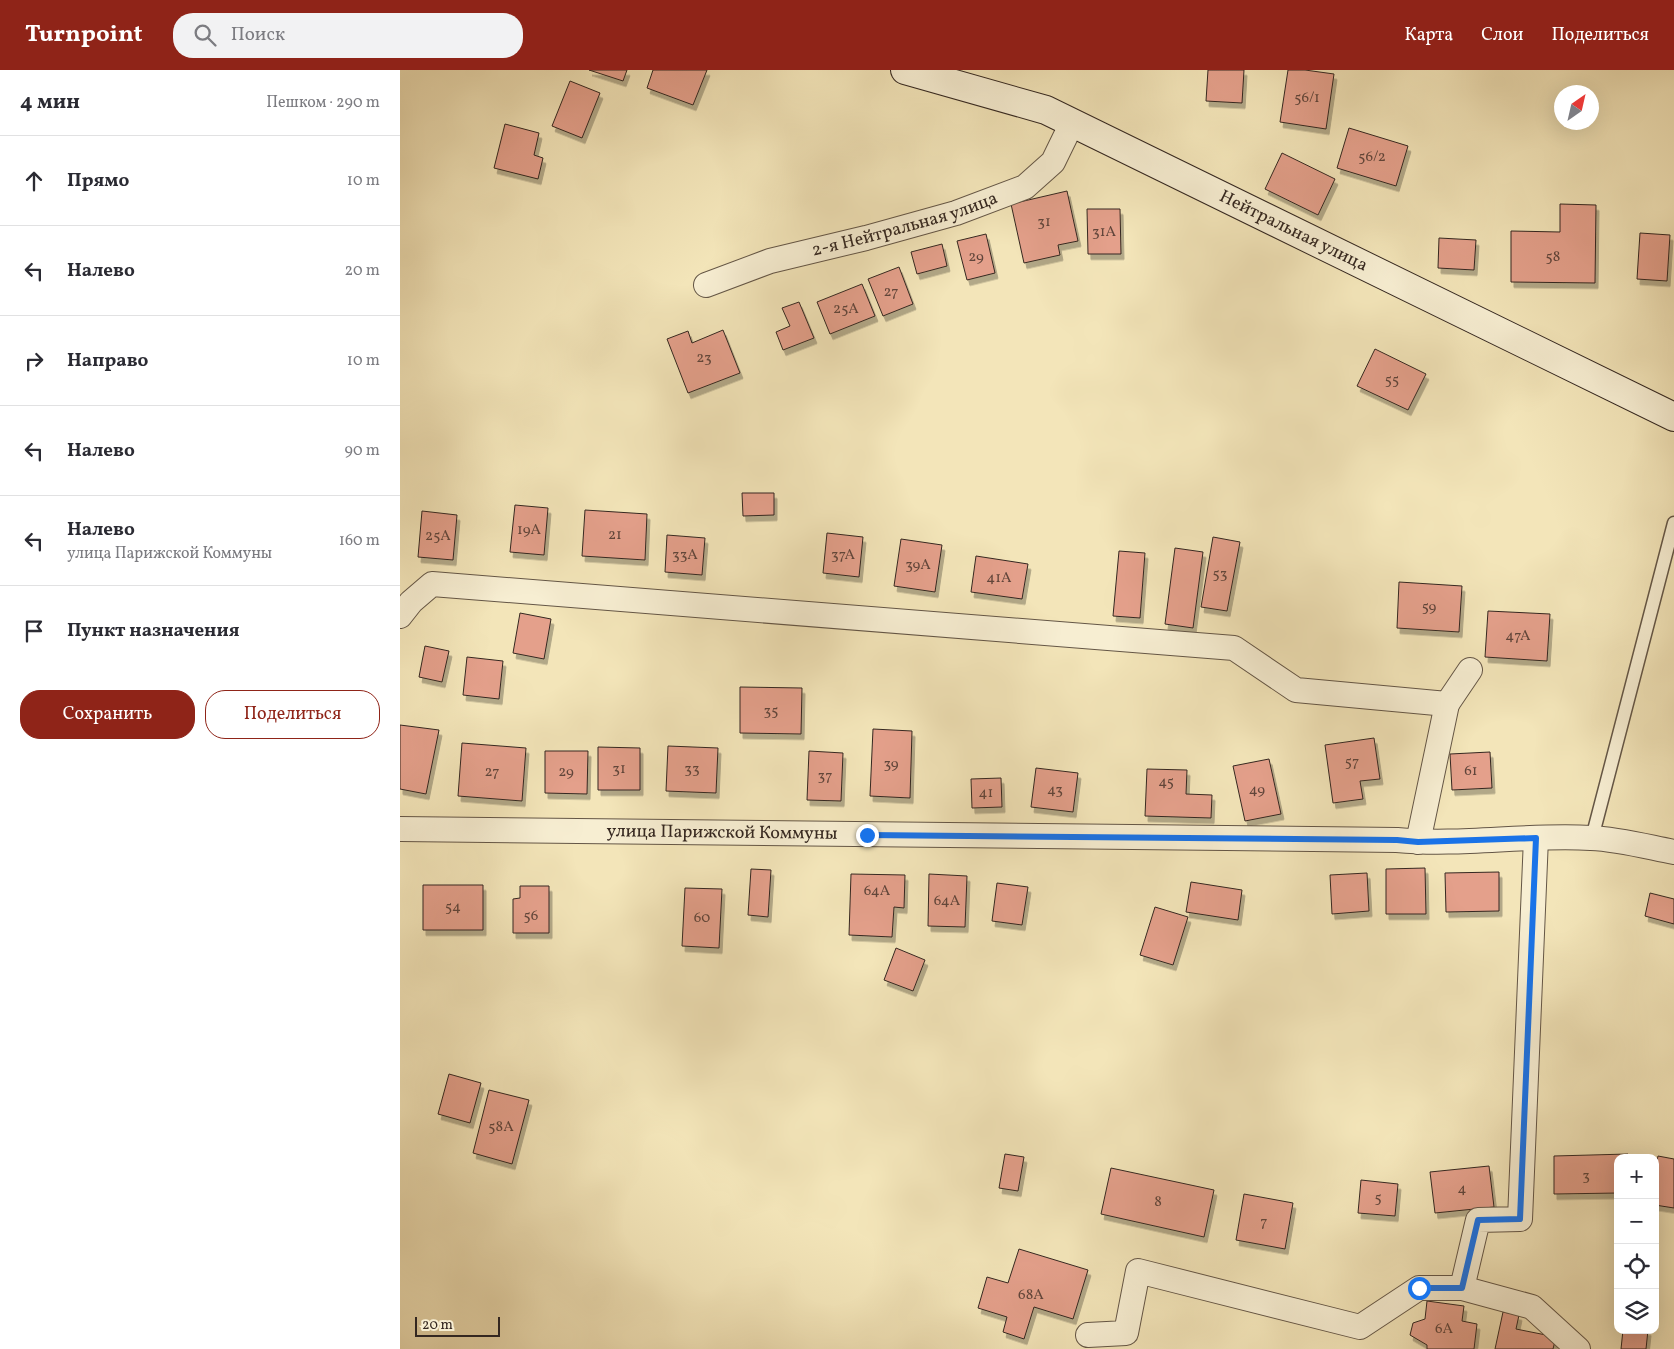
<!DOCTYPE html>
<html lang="ru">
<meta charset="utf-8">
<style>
body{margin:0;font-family:Vollkorn,serif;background:#f2f2f3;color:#2b2b33}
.controls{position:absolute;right:15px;bottom:15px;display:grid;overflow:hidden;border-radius:10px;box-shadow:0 5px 20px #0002}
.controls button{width:45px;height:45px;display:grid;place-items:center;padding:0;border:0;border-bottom:1px solid #e1e1e2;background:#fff;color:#2b2b33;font:25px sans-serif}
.compass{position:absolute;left:1154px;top:15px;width:45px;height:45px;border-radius:50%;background:#fff;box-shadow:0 5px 20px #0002;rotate:34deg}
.scale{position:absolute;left:15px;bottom:12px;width:85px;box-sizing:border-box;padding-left:5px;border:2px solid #342720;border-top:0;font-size:14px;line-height:18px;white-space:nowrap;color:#342720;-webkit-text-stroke:4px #f7eed2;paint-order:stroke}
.stop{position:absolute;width:15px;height:15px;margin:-11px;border:4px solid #1a73e8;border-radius:50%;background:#fff}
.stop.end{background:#1a73e8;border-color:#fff;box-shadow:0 1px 5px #0008}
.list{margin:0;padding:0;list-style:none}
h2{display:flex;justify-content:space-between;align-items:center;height:65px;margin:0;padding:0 20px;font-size:21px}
h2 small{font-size:16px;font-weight:400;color:#7c7c81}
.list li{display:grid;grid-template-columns:32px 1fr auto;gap:15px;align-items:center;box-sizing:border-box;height:90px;padding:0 20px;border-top:1px solid #e1e1e2}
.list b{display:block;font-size:19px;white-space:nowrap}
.list p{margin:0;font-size:16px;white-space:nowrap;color:#7c7c81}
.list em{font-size:16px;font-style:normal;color:#7c7c81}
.actions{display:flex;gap:10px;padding:15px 20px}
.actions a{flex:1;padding:11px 0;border:1px solid #8f2418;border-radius:20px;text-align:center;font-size:18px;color:#8f2418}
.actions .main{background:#8f2418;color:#fff}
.icon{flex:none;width:28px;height:28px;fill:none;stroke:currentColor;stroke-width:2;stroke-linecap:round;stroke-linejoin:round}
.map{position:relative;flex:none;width:1274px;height:1279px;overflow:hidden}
header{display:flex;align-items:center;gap:30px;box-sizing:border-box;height:70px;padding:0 25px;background:#8f2418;color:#fff}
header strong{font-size:24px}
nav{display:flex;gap:28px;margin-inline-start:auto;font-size:18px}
.search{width:350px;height:45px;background:#f2f2f3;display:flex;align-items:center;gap:12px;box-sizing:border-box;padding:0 18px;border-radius:20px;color:#7c7c81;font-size:19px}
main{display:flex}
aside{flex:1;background:#fff}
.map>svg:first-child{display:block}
.building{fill:#e4a08b;stroke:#342720;filter:url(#shadow)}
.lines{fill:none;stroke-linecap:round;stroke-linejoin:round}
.service-casing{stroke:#645646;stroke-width:15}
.minor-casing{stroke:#645646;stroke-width:26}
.secondary-casing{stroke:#342720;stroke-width:30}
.service{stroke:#f7eed2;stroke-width:12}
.minor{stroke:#f7eed2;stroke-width:24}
.secondary{stroke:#f7eed2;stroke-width:28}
.route{stroke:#1a73e8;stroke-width:6}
.labels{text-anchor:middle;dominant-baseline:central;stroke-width:4.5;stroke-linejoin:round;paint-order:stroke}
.number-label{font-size:15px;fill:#60453b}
.street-label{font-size:18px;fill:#342720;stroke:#f7eed2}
</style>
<header>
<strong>Turnpoint</strong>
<div class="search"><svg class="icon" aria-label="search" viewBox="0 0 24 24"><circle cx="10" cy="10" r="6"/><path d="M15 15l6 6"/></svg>Поиск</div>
<nav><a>Карта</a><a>Слои</a><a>Поделиться</a></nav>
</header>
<main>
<aside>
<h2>4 мин<small>Пешком · 290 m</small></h2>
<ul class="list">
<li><svg class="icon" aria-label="ahead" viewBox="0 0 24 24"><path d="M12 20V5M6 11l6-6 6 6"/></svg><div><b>Прямо</b></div><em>10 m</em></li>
<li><svg class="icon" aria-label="left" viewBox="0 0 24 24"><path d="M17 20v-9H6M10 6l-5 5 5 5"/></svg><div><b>Налево</b></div><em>20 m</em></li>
<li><svg class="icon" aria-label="right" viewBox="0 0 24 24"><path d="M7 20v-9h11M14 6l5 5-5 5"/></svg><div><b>Направо</b></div><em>10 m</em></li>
<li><svg class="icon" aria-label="left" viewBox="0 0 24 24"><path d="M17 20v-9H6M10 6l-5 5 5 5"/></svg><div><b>Налево</b></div><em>90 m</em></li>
<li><svg class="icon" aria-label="left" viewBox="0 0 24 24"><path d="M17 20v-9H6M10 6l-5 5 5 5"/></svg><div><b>Налево</b><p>улица Парижской Коммуны</p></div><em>160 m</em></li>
<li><svg class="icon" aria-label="arrive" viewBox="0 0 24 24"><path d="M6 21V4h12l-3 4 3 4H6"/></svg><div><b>Пункт назначения</b></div></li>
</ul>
<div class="actions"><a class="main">Сохранить</a><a>Поделиться</a></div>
</aside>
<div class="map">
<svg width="1274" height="1279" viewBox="0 0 1274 1279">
<defs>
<filter id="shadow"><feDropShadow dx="3" dy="5.5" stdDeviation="0" flood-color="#0004"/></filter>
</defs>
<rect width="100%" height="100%" fill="#f3e5b9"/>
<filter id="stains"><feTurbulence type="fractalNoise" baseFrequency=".004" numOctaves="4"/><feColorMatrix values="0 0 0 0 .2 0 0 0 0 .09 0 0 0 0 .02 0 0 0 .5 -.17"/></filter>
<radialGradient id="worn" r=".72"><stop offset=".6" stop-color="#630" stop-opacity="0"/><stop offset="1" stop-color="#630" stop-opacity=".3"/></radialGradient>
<path class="building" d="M189,0H227L223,11Z
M253,0H307L293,35L247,18Z
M808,0H844L842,33L806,31Z
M888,0H905L934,4L926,59L880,52Z
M170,11L200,23L182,68L152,56Z
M105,54L139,63L134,85L143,88L138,109L94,98Z
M949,58L1008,76L996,116L937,98Z
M882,83L935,109L918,145L865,119Z
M667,121L678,171L658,175L660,185L624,193L611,134Z
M1160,134L1196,135L1195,213L1111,212V161L1160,162Z
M687,139H720L721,184H688Z
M1240,163L1270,165L1267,211L1237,209Z
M586,164L595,203L567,210L557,171Z
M1039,168L1076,170L1074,200L1038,198Z
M542,174L547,196L517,204L511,182Z
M499,197L513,234L483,246L468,209Z
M462,214L475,246L430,264L417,232Z
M399,232L414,268L383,280L376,262L390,256L382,238Z
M323,260L340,303L288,323L267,269L288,261L292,273Z
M975,279L1026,304L1008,340L957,316Z
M342,423H374V445L343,446Z
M115,435L148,438L144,485L110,482Z
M185,440L247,444L245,490L182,486Z
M22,441L57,445L53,490L18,487Z
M427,463L463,467L459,507L423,503Z
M267,465L305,468L302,505L265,502Z
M813,467L840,472L827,541L801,537Z
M501,469L542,475L535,522L494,516Z
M775,478L803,482L793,558L765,554Z
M719,481L745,483L740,548L713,546Z
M576,486L628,494L622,529L571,522Z
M999,512L1062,516L1059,562L997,558Z
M1088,541L1150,544L1147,591L1085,587Z
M120,543L151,549L144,589L113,583Z
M25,576L49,581L42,612L19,607Z
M67,587L103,591L99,629L63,625Z
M340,617L402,618L401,664L340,663Z
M0,655L39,660L26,724L0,719Z
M473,659L512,661L510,728L470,726Z
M974,668L980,709L960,711L963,729L933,733L925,675Z
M62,673L126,678L122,731L58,726Z
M268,676L318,678L316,723L266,721Z
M198,677L240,678V720H198Z
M145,681H188L187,724L145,723Z
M409,681L443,683L441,731L407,730Z
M1090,682L1092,718L1052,720L1050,684Z
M869,689L881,744L845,751L833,696Z
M636,698L678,703L673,742L631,737Z
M747,699L787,700L786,724L812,725L811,748L745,746Z
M601,708L602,737L572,738L571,709Z
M1025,798L1026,844H986V799Z
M351,799L371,800L368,847L348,845Z
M1099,802V841L1046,842L1045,803Z
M967,803L969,841L932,844L930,805Z
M451,804L505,805L504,838L494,837L492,867L449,865Z
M529,804L567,806L565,857L528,856Z
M791,812L842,820L838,850L786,842Z
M597,813L628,817L622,855L592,851Z
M23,815H83V860H23Z
M120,816H149V863H113V829L120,828Z
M285,818L322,819L319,878L282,876Z
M1250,823L1274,829V854L1245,846Z
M755,837L788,847L773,895L740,885Z
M496,878L525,890L513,921L484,910Z
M49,1004L81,1013L70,1053L38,1044Z
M89,1020L129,1030L112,1094L73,1083Z
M605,1084L624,1087L618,1121L599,1118Z
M1228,1084V1088H1218V1123L1154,1124V1086Z
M1258,1086L1274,1089V1138L1255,1135V1100Z
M1089,1096L1094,1137L1035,1143L1030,1102Z
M711,1098L814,1120L804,1167L701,1144Z
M961,1110L998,1114L995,1146L958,1143Z
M844,1124L893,1133L885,1179L836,1170Z
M619,1179L688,1200L673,1249L634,1237L624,1269L603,1262L607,1247L578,1238L587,1207L608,1213Z
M1027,1231L1064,1236L1062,1251L1077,1254L1074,1279H1027V1275L1010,1265L1013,1253L1025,1249Z
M1103,1242L1119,1245L1116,1259L1156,1267L1153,1279H1095Z
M1223,1260H1248L1246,1279H1221Z"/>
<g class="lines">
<g class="service-casing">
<path id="service" d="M1192,768L1274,453"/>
</g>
<g class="minor-casing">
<g id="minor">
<path id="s1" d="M306,215L370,191L466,168L556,143L625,117L653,92L672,53"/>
<path d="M0,546L11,532L32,514L834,578L896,620L1047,634L1070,600"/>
<path id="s2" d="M0,759L997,770C1061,776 1127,764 1191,768C1218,769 1248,777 1274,782"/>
<path d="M1018,772L1047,634"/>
<path d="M1062,1218L1078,1150L1120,1149L1136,768"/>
<path d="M688,1265L726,1263L738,1201L960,1257L1019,1218H1062L1132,1237L1178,1279"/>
</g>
</g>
<g class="secondary-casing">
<g id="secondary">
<path id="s3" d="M505,0L646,40L1274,347"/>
</g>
</g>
<use href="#service" class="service"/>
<use href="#minor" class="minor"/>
<use href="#secondary" class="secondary"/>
</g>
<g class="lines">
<path class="route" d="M467,765L997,770L1018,772L1136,768L1120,1149L1078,1150L1062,1218H1019"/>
</g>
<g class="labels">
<g class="number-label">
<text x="907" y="28">56/1</text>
<text x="972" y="87">56/2</text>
<text x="644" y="152">31</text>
<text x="704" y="162">31А</text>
<text x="576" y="187">29</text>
<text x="1153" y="187">58</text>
<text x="491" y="222">27</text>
<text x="446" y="239">25А</text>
<text x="304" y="288">23</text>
<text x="992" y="310">55</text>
<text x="129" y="460">19А</text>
<text x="215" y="465">21</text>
<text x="38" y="466">25А</text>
<text x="285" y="485">33А</text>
<text x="443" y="485">37А</text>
<text x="518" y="495">39А</text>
<text x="820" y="504">53</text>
<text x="599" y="508">41А</text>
<text x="1029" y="537">59</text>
<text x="1118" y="566">47А</text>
<text x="371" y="641">35</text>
<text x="952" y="692">57</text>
<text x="491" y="694">39</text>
<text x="219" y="699">31</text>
<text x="292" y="699">33</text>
<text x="1071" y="701">61</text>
<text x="92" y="702">27</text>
<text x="166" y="702">29</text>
<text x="425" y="706">37</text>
<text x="766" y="712">45</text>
<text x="655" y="720">43</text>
<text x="857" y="720">49</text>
<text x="586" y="723">41</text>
<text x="477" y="821">64А</text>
<text x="547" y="831">64А</text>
<text x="53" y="837">54</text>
<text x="131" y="846">56</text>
<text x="302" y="848">60</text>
<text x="101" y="1057">58А</text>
<text x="1186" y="1106">3</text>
<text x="1062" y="1119">4</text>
<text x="978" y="1128">5</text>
<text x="758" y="1132">8</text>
<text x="864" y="1152">7</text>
<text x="631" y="1225">68А</text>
<text x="1044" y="1259">6А</text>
</g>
<g class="street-label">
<text stroke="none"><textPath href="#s1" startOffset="208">2-я Нейтральная улица</textPath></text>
<text stroke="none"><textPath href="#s3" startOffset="422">Нейтральная улица</textPath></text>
<text stroke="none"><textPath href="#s2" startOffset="322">улица Парижской Коммуны</textPath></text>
</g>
</g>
<rect width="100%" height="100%" filter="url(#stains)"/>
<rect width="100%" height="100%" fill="url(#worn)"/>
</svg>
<div class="controls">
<button>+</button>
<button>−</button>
<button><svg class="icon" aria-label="locate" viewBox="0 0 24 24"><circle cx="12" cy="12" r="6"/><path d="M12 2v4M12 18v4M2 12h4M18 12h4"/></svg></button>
<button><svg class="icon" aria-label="layers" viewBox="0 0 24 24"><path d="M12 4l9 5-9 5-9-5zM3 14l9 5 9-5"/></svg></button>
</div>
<svg class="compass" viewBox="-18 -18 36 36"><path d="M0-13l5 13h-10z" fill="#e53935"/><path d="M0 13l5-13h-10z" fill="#7c7c81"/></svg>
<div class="scale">20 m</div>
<div class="stop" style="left:1019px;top:1218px"></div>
<div class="stop end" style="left:467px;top:765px"></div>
</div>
</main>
